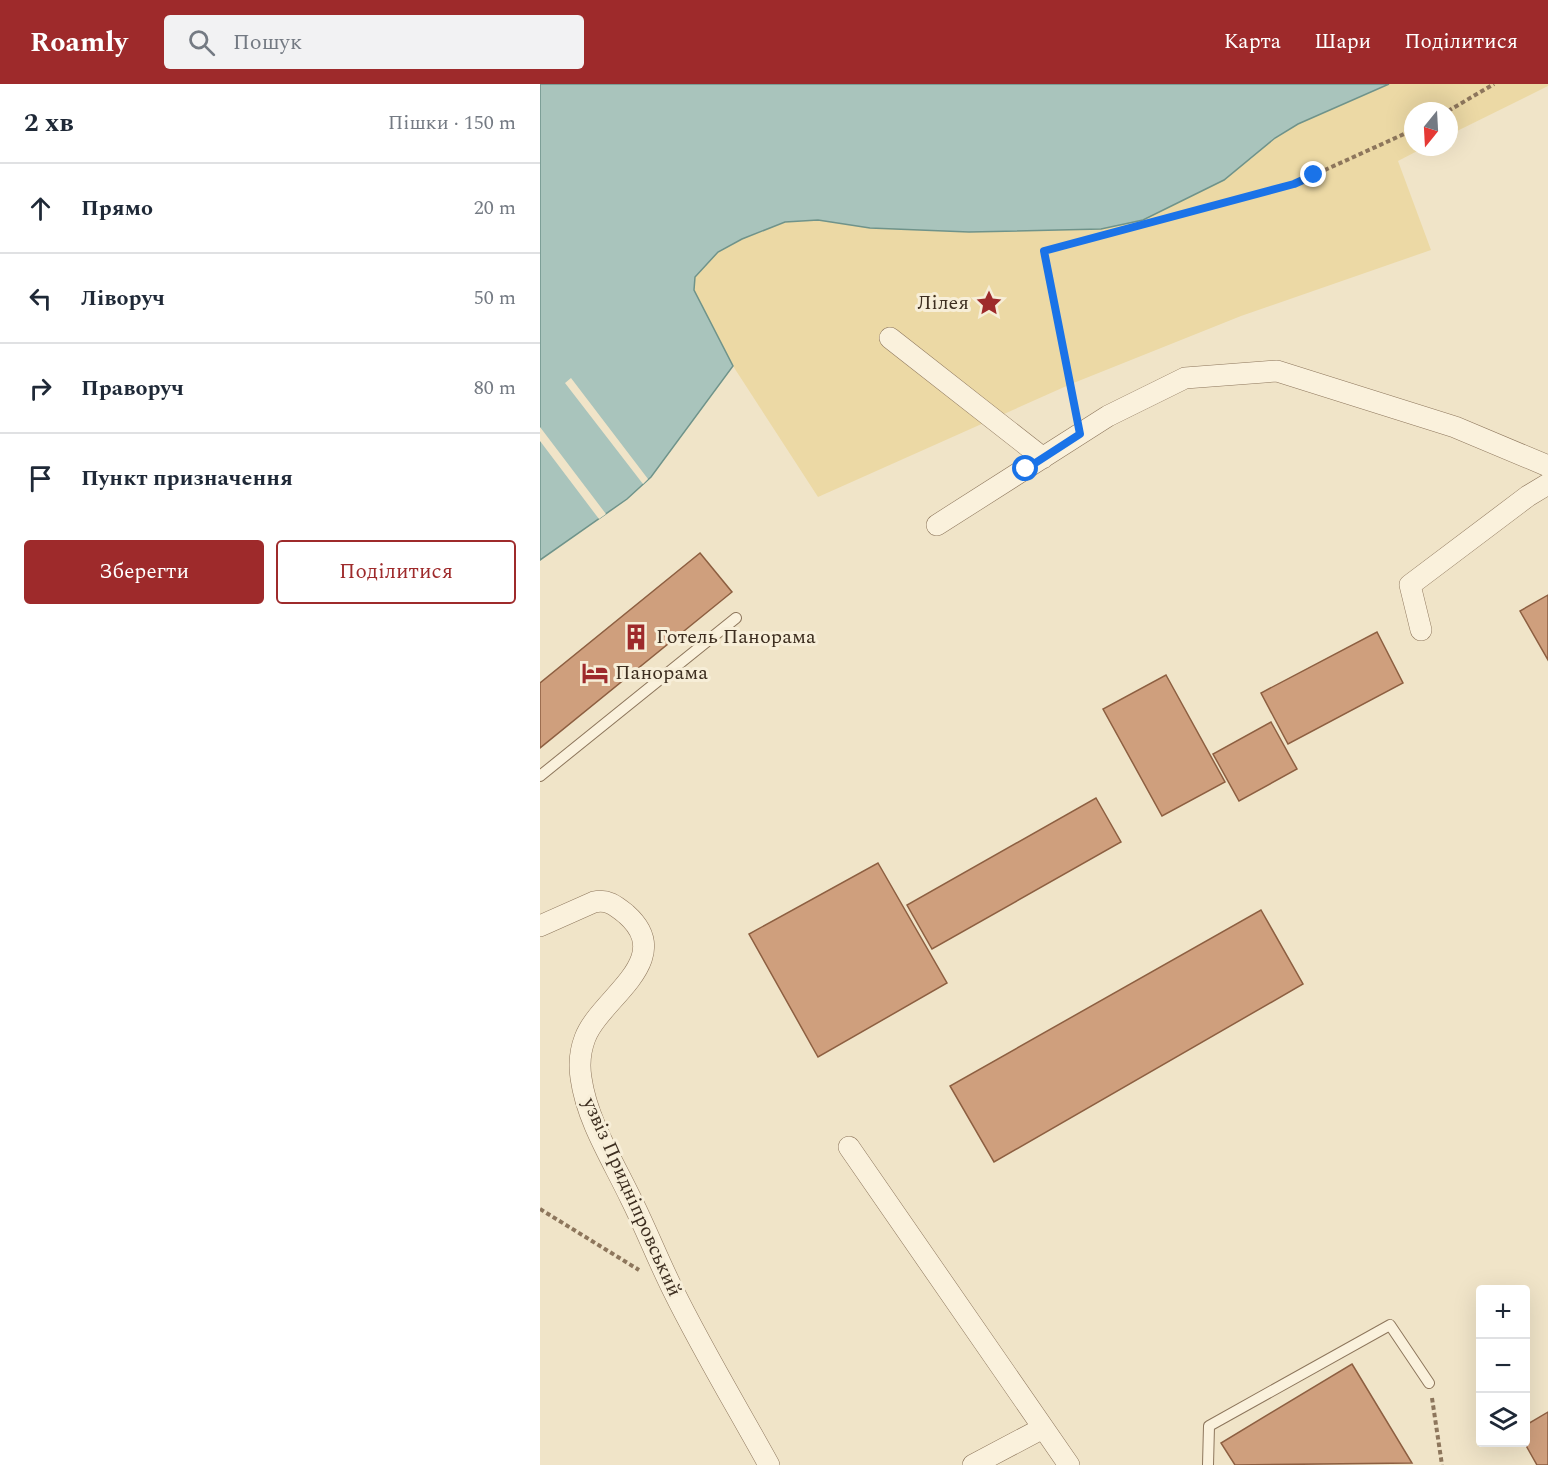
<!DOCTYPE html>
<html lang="uk">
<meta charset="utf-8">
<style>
body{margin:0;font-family:Spectral,serif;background:#f2f2f3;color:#1f2937}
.controls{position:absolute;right:18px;bottom:18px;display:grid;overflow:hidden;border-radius:6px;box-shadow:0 6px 24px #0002}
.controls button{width:54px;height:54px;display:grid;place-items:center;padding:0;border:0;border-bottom:2px solid #e0e1e3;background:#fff;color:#1f2937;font:30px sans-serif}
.compass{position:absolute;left:864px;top:18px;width:54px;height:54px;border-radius:50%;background:#fff;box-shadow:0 6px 24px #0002;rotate:198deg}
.stop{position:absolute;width:18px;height:18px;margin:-14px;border:4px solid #1a73e8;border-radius:50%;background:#fff}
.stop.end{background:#1a73e8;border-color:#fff;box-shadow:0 2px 6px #0008}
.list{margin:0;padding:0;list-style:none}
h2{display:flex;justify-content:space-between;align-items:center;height:78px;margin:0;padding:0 24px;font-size:26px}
h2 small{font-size:20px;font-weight:400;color:#747a83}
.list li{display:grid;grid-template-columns:39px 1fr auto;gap:18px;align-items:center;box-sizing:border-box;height:90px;padding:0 24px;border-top:2px solid #e0e1e3}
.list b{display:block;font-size:22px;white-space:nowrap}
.list em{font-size:20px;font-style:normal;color:#747a83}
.actions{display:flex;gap:12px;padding:18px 24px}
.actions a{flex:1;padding:14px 0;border:2px solid #9e2a2b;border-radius:6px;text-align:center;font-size:21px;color:#9e2a2b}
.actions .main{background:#9e2a2b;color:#fff}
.icon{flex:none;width:33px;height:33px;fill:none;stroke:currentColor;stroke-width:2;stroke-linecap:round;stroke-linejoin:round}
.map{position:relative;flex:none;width:1008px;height:1381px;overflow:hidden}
header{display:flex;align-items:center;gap:36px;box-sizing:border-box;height:84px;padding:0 30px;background:#9e2a2b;color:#fff}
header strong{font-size:28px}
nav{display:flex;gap:33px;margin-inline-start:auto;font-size:21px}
.search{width:420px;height:54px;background:#f2f2f3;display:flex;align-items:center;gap:15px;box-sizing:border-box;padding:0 21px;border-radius:6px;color:#747a83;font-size:22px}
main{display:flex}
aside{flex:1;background:#fff}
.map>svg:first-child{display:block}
.sand{fill:#ecd9a5}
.water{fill:#a9c4bc;stroke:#6f938a;stroke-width:1.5}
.pier{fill:#f0e4c8}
.building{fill:#cf9f7d;stroke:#8d5f41;stroke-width:1.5}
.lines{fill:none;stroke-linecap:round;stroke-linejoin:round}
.service-casing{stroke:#8d765c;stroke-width:12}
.minor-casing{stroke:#8d765c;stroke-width:22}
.path{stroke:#8d765c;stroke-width:4;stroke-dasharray:4.5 3;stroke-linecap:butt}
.service{stroke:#faf1dc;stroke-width:10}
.minor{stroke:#faf1dc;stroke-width:21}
.route{stroke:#1a73e8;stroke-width:8}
.labels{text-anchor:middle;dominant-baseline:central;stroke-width:6;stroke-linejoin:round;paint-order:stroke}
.poi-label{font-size:20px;fill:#3d2e20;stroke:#f7eed8;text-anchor:start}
.street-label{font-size:20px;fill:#3d2e20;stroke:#f7eed8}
</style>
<header>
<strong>Roamly</strong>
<div class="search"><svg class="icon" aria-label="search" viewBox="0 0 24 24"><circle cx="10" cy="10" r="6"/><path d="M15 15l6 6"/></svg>Пошук</div>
<nav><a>Карта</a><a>Шари</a><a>Поділитися</a></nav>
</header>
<main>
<aside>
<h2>2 хв<small>Пішки · 150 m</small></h2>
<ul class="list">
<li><svg class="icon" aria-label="ahead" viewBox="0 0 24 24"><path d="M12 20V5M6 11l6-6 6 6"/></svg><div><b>Прямо</b></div><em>20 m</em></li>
<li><svg class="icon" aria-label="left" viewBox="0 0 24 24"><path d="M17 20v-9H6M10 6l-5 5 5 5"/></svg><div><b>Ліворуч</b></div><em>50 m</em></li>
<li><svg class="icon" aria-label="right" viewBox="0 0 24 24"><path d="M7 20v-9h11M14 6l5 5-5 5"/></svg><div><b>Праворуч</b></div><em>80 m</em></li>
<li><svg class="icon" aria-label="arrive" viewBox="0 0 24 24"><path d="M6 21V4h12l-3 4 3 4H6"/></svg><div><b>Пункт призначення</b></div></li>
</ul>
<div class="actions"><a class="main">Зберегти</a><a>Поділитися</a></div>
</aside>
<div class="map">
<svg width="1008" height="1381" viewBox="0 0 1008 1381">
<rect width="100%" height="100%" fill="#f0e4c8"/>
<path class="sand" d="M849,0H1008V2L909,51V27H873V63H885L858,77L891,166L701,232L531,300L278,413L193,282L154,206L155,193L178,168L202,155L246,138L278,136L330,144L429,148L561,145L603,136L711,75L735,54L758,40Z"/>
<path class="water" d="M0,0H849L758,40L735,54L684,96L603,136L561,145L429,148L330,144L278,136L245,138L202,155L178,168L155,193L154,206L193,282L111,393L87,415L0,476Z"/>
<path class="pier" d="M31,294L108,395L103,400L25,299Z
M0,343L66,430L59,435L0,357Z"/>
<path class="building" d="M160,469L192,508L0,664V599Z
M1008,511V576L980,527Z
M837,548L863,599L748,660L721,609Z
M626,591L685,698L622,732L563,625Z
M731,638L757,685L699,717L673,670Z
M556,714L581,758L392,865L367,821Z
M338,779L407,899L278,973L209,850Z
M721,826L763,900L454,1078L410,1002Z
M812,1280L872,1379L695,1381L681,1359Z
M1008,1328V1381H997L984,1358L986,1341Z"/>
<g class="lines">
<g class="service-casing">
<path id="service" d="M0,692L196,534
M668,1381L669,1342L850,1241L889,1299"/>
</g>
<g class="minor-casing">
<path id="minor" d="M350,254L503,374
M397,441L568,332L645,294L737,287L915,343L1008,382
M881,546L870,501L988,412L1008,400
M0,842L54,818C67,815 75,821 86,830C138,876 60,914 45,954C40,967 39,981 41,994C47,1037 73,1077 91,1115C106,1145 118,1176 133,1206C162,1265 197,1323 229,1381
M309,1063L529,1381
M433,1381L503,1344"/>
</g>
<path class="path" d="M908,27L954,0
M536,329L504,167L754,100L873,46
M0,1125L99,1186
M892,1314L902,1381"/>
<use href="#service" class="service"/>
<use href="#minor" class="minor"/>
</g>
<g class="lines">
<path class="route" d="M486,385L540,350L504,167L754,100L774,91"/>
</g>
<defs>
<g id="sight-bare" transform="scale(2.07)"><path d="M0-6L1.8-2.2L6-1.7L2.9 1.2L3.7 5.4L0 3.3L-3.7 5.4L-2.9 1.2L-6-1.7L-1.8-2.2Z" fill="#9e2a2b" stroke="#f7eed8" stroke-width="2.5" paint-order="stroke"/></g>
<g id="building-bare" transform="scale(2.07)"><path d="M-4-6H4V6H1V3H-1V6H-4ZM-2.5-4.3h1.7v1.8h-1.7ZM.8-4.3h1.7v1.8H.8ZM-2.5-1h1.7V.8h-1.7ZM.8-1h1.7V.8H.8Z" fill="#9e2a2b" stroke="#f7eed8" stroke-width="2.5" paint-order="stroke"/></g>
<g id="hotel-bare" transform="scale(2.07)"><path d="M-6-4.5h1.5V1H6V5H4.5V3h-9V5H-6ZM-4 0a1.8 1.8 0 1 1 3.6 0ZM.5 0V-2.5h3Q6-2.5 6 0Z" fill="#9e2a2b" stroke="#f7eed8" stroke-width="2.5" paint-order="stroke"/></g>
</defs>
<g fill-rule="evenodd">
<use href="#sight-bare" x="449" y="219"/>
<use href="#building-bare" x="96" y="553"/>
<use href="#hotel-bare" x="55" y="589"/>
</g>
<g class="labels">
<g class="poi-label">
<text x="429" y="219" text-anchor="end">Лілея</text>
<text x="116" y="553">Готель Панорама</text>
<text x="75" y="589">Панорама</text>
</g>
<g class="street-label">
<text transform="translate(92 1113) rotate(66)">узвіз Придніпровський</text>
</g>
</g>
</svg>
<div class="controls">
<button>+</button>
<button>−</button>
<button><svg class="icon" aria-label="layers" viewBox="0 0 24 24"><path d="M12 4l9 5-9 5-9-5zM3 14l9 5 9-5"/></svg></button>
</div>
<svg class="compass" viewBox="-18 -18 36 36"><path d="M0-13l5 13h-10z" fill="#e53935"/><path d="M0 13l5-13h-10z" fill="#747a83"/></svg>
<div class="stop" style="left:486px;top:385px"></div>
<div class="stop end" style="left:774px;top:91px"></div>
</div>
</main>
